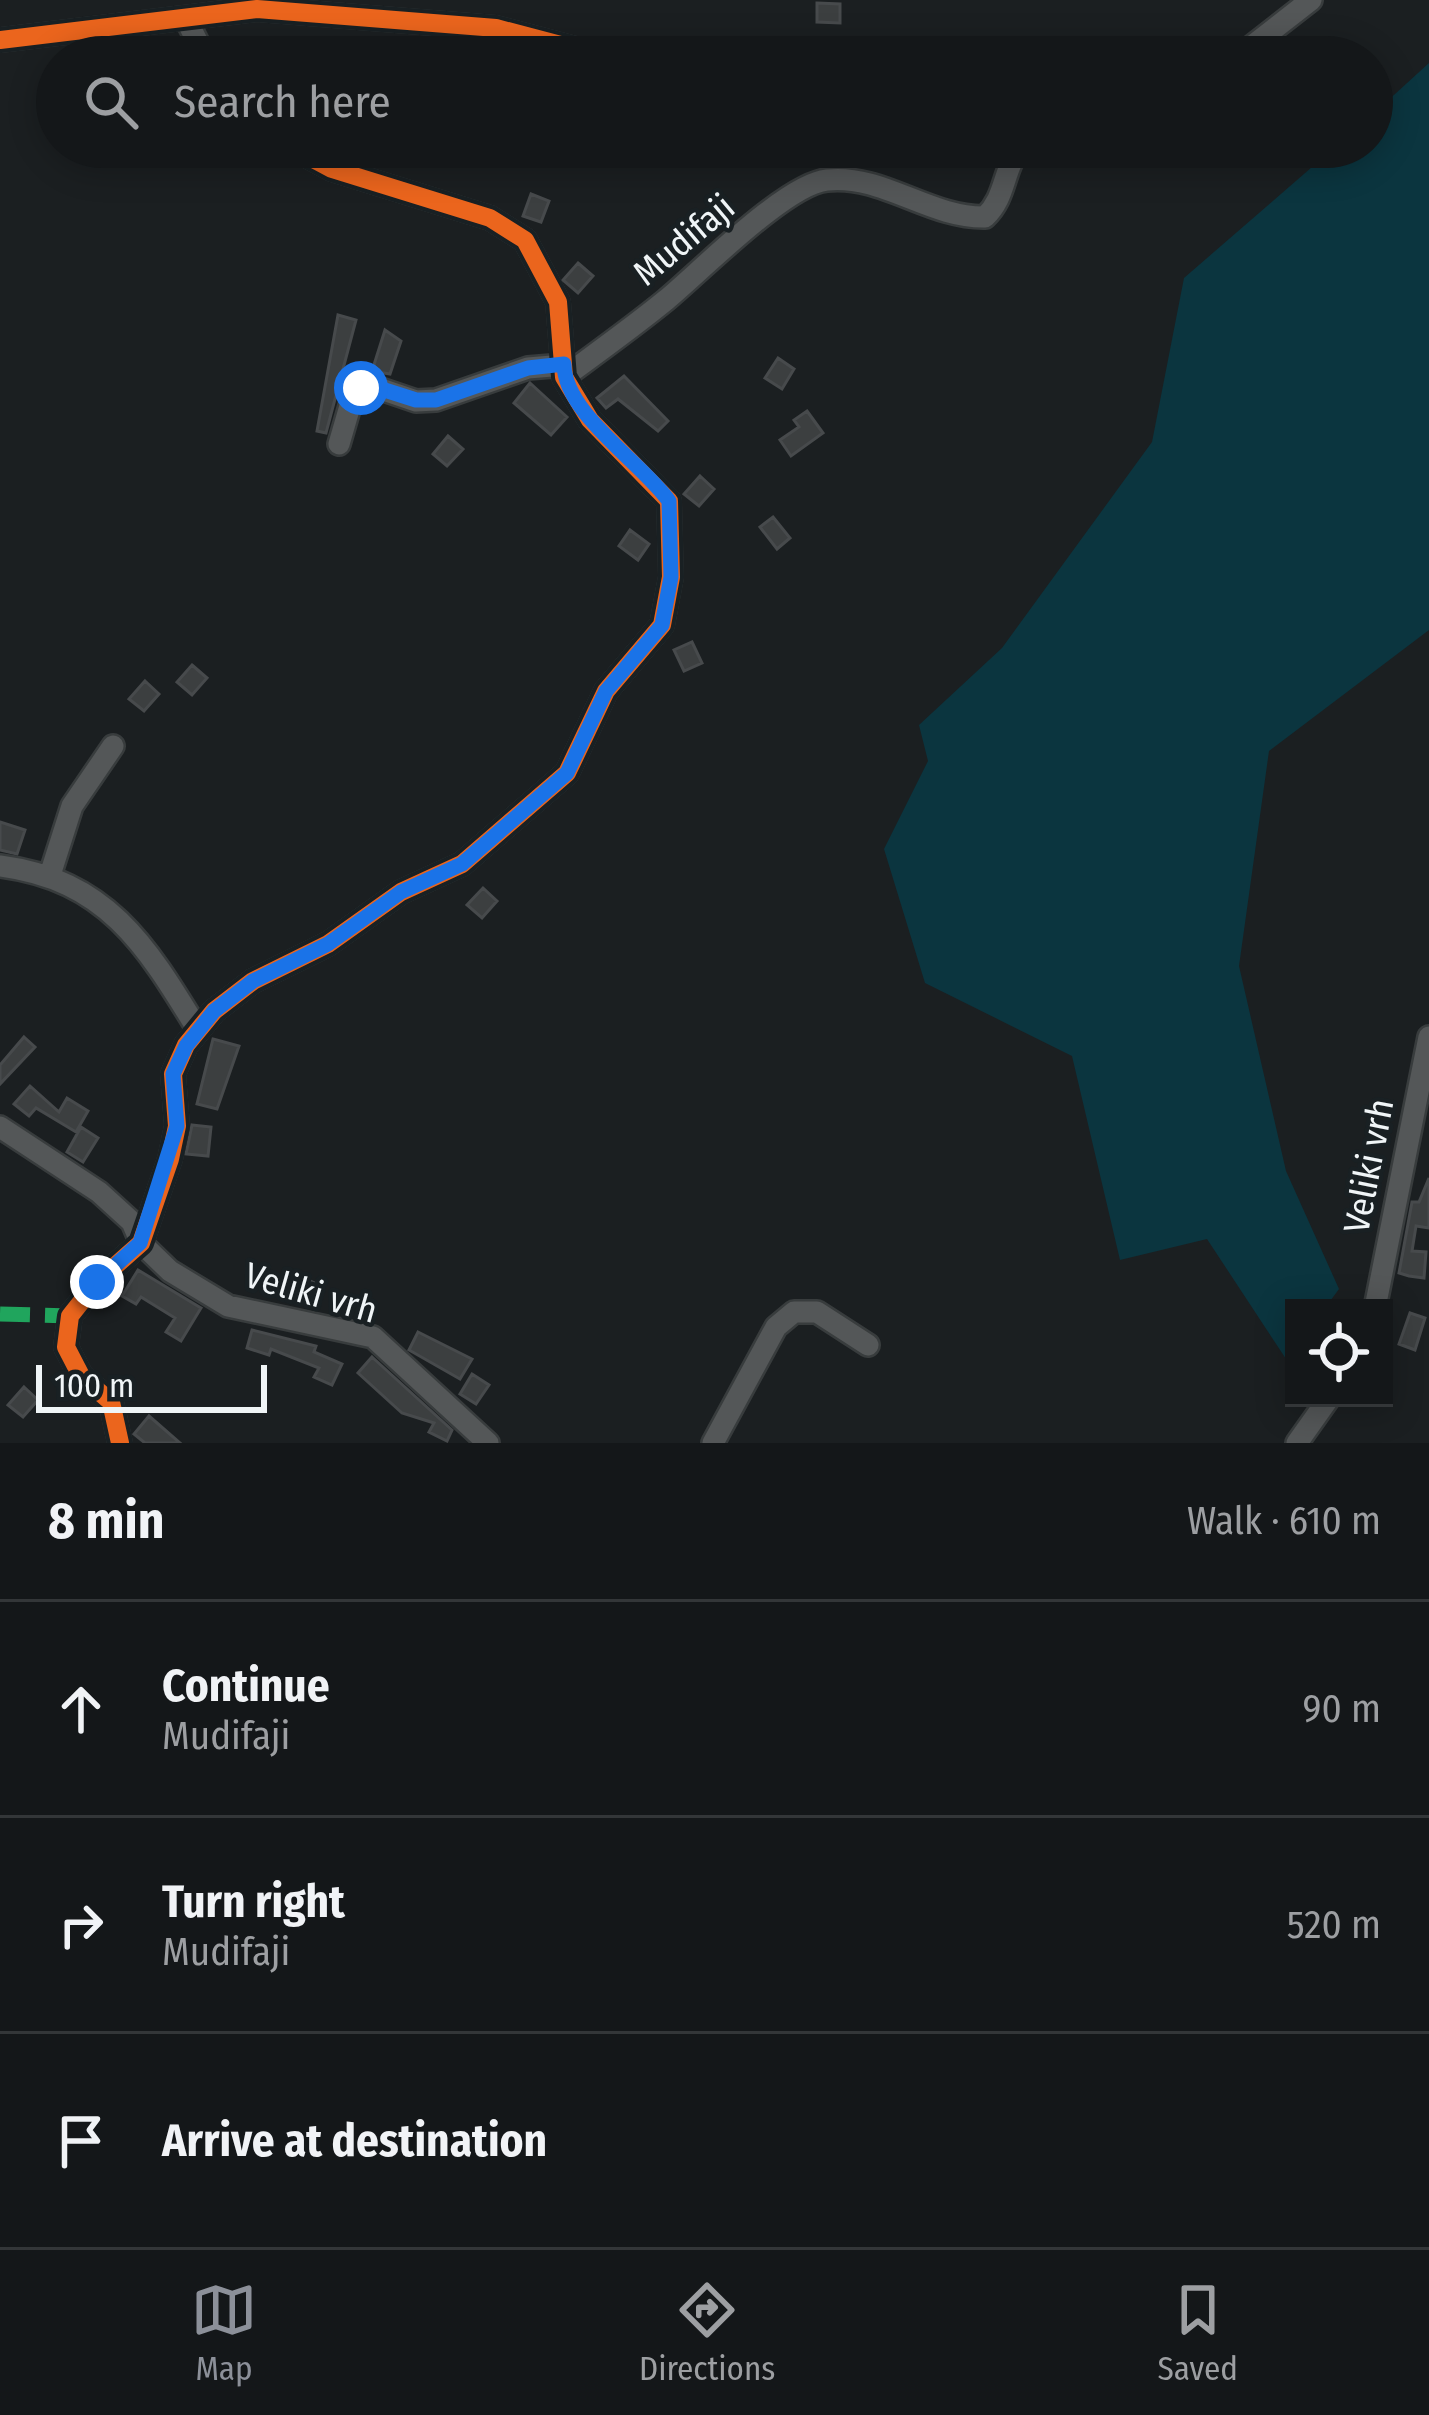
<!DOCTYPE html>
<meta charset="utf-8">
<style>
body{margin:0;font-family:"Fira Sans Condensed",sans-serif;background:#212426;color:#f1f3f6}
.controls{position:absolute;right:36px;bottom:36px;display:grid;overflow:hidden;border-radius:0px;box-shadow:0 6px 30px #0003}
.controls button{width:108px;height:108px;display:grid;place-items:center;padding:0;border:0;border-bottom:3px solid #333638;background:#141719;color:#f1f3f6;font:60px sans-serif}
.scale{position:absolute;left:36px;bottom:30px;width:231px;box-sizing:border-box;padding-left:12px;border:6px solid #f0f5f7;border-top:0;font-size:33px;line-height:42px;white-space:nowrap;color:#f0f5f7;-webkit-text-stroke:9px #192023;paint-order:stroke}
.stop{position:absolute;width:36px;height:36px;margin:-27px;border:9px solid #1a73e8;border-radius:50%;background:#fff}
.stop.end{background:#1a73e8;border-color:#fff;box-shadow:0 3px 12px #0008}
.list{margin:0;padding:0;list-style:none}
h2{display:flex;justify-content:space-between;align-items:center;height:156px;margin:0;padding:0 48px;font-size:51px}
h2 small{font-size:39px;font-weight:400;color:#9d9fa2}
.list li{display:grid;grid-template-columns:78px 1fr auto;gap:36px;align-items:center;box-sizing:border-box;height:216px;padding:0 48px;border-top:3px solid #333638}
.list b{display:block;font-size:45px;white-space:nowrap}
.list p{margin:0;font-size:39px;white-space:nowrap;color:#9d9fa2}
.list em{font-size:39px;font-style:normal;color:#9d9fa2}
.icon{flex:none;width:66px;height:66px;fill:none;stroke:currentColor;stroke-width:2;stroke-linecap:round;stroke-linejoin:round}
.map{position:relative;flex:none;width:1429px;height:1443px;overflow:hidden}
.search{position:absolute;background:#141719;box-shadow:0 6px 30px #0003;left:36px;right:36px;top:36px;height:132px;display:flex;align-items:center;gap:30px;box-sizing:border-box;padding:0 42px;border-radius:66px;color:#9d9fa2;font-size:45px}
.sheet{height:804px;background:#141719}
nav{display:flex;justify-content:space-around;align-items:center;box-sizing:border-box;height:168px;border-top:3px solid #333638;background:#141719;font-size:33px;color:#9d9fa2}
nav a{display:grid;justify-items:center;gap:6px}
nav .on{color:#8c9099}
.map>svg:first-child{display:block}
.green{fill:#0b353f}
.building{fill:#3c3f40;stroke:#474a4c;stroke-width:3}
.lines{fill:none;stroke-linecap:round;stroke-linejoin:round}
.minor-casing{stroke:#383c3d;stroke-width:26}
.minor{stroke:#545758;stroke-width:21}
.quiet{stroke:#20a55d;stroke-width:15;stroke-dasharray:30 15;stroke-linecap:butt}
.cycleway-casing{stroke:#192023;stroke-width:26}
.cycleway{stroke:#eb651d;stroke-width:18}
.route{stroke:#1a73e8;stroke-width:15}
.labels{text-anchor:middle;dominant-baseline:central;stroke-width:9;stroke-linejoin:round;paint-order:stroke}
.street-label{font-size:36px;fill:#f0f5f7;stroke:#192023}
</style>
<div class="map">
<svg width="1429" height="1443" viewBox="0 0 1429 1443">
<rect width="100%" height="100%" fill="#1b1f21"/>
<path class="green" d="M1429,63V630L1269,751L1239,966L1286,1171L1339,1289L1325,1308H1294V1353L1288,1362L1207,1239L1120,1260L1072,1056L925,983L884,849L928,761L919,725L1002,648L1152,442L1184,278L1335,147H1372V115Z"/>
<path class="building" d="M817,3L840,4V23L817,22Z
M531,194L549,201L541,222L523,216Z
M578,263L593,276L578,293L563,280Z
M338,315L356,320L326,433L317,431Z
M385,330L401,341L390,374L372,371Z
M778,358L794,369L782,389L765,378Z
M624,376L668,421L658,431L618,399L606,408L597,398Z
M530,383L567,417L551,435L514,403Z
M807,411L823,433L791,456L780,440L799,427L794,420Z
M448,436L463,449L447,466L433,454Z
M700,476L714,489L699,506L684,494Z
M773,517L790,538L777,549L760,527Z
M630,530L649,544L638,560L619,546Z
M692,642L702,663L684,671L674,650Z
M192,665L207,678L192,695L177,682Z
M145,681L159,694L144,711L129,699Z
M0,822L25,830L17,854L0,850Z
M483,888L497,901L482,918L467,905Z
M24,1037L35,1047L0,1084V1065Z
M213,1039L239,1046L217,1109L197,1104Z
M30,1086L59,1112L67,1098L88,1111L76,1132L36,1108L29,1116L14,1104Z
M192,1125L211,1127L208,1156L186,1154Z
M81,1127L98,1138L83,1162L67,1152Z
M1429,1178V1228L1416,1226L1412,1251L1426,1252L1424,1278L1409,1276L1399,1273L1412,1202H1419Z
M138,1270L201,1308L181,1341L166,1332L175,1318L141,1297L136,1304L122,1296Z
M304,1278L321,1286L311,1307L294,1299Z
M1410,1313L1425,1318L1415,1350L1399,1344Z
M252,1330L316,1346L314,1352L342,1364L332,1385L314,1377L319,1368L271,1349L269,1355L247,1348Z
M418,1332L472,1359L460,1379L409,1350Z
M372,1357L452,1430L447,1441L429,1432L434,1423L402,1413L358,1373Z
M472,1374L489,1385L476,1404L460,1394Z
M24,1387L38,1400L23,1417L8,1405Z
M149,1416L180,1443H145L134,1434Z"/>
<g class="lines">
<g class="minor-casing">
<path id="minor" d="M186,19L205,57
M0,40L257,9L496,28L606,57
M702,57H735
M1238,57L1311,0
M564,377C598,352 633,327 666,300C700,272 786,184 827,180C883,174 929,218 985,217C1007,196 1002,170 1021,147
M339,444L350,406L360,388L369,385L416,401L436,400L528,368L564,365
M0,866C107,880 146,945 198,1030
M50,875L72,806L113,746
M0,1127L99,1192L132,1222L141,1243L170,1271L228,1306L373,1337L488,1443
M1375,1308L1429,1037
M120,1443L111,1402L81,1376L66,1347L70,1316L97,1282L141,1243L170,1159L177,1126L173,1074L186,1045L214,1011L253,981L328,944L401,892L462,864L567,773L606,691L662,625L671,577L669,501L590,420L564,377L558,302L525,240L490,218L332,169L291,147
M713,1443L776,1327L794,1312H817L868,1345
M1297,1443L1329,1398"/>
</g>
<use href="#minor" class="minor"/>
<path class="quiet" d="M0,1314L70,1316"/>
<g class="cycleway-casing">
<path id="cycleway" d="M0,40L257,9L496,28L606,57
M120,1443L111,1402L81,1376L66,1347L70,1316L97,1282L141,1243L170,1159L177,1126L173,1074L186,1045L214,1011L253,981L328,944L401,892L462,864L567,773L606,691L662,625L671,577L669,501L590,420L564,377L558,302L525,240L490,218L332,169L291,147"/>
</g>
<use href="#cycleway" class="cycleway"/>
</g>
<g class="lines">
<path class="route" d="M97,1282L140,1243L177,1126L173,1074L186,1046L214,1011L253,981L328,944L401,892L462,864L567,773L606,691L662,625L671,577L669,501C641,462 564,413 564,364L528,368L436,400H416L369,385L361,388"/>
</g>
<g class="labels">
<g class="street-label">
<text transform="translate(684 240) rotate(-40)">Mudifaji</text>
<text transform="translate(1369 1166) rotate(-79)">Veliki vrh</text>
<text transform="translate(311 1293) rotate(16)">Veliki vrh</text>
</g>
</g>
</svg>
<div class="controls">
<button><svg class="icon" aria-label="locate" viewBox="0 0 24 24"><circle cx="12" cy="12" r="6"/><path d="M12 2v4M12 18v4M2 12h4M18 12h4"/></svg></button>
</div>
<div class="scale">100 m</div>
<div class="stop" style="left:361px;top:388px"></div>
<div class="stop end" style="left:97px;top:1282px"></div>
<div class="search"><svg class="icon" aria-label="search" viewBox="0 0 24 24"><circle cx="10" cy="10" r="6"/><path d="M15 15l6 6"/></svg>Search here</div>
</div>
<section class="sheet">
<h2>8 min<small>Walk · 610 m</small></h2>
<ul class="list">
<li><svg class="icon" aria-label="ahead" viewBox="0 0 24 24"><path d="M12 20V5M6 11l6-6 6 6"/></svg><div><b>Continue</b><p>Mudifaji</p></div><em>90 m</em></li>
<li><svg class="icon" aria-label="right" viewBox="0 0 24 24"><path d="M7 20v-9h11M14 6l5 5-5 5"/></svg><div><b>Turn right</b><p>Mudifaji</p></div><em>520 m</em></li>
<li><svg class="icon" aria-label="arrive" viewBox="0 0 24 24"><path d="M6 21V4h12l-3 4 3 4H6"/></svg><div><b>Arrive at destination</b></div></li>
</ul>
</section>
<nav>
<a class="on"><svg class="icon" aria-label="map" viewBox="0 0 24 24"><path d="M3 6l6-2 6 2 6-2v14l-6 2-6-2-6 2zM9 4v14M15 6v14"/></svg>Map</a>
<a><svg class="icon" aria-label="directions" viewBox="0 0 24 24"><path d="M12 3l9 9-9 9-9-9zM9 14v-3h6M13 9l2 2-2 2"/></svg>Directions</a>
<a><svg class="icon" aria-label="saved" viewBox="0 0 24 24"><path d="M7 4h10v16l-5-4-5 4z"/></svg>Saved</a>
</nav>
